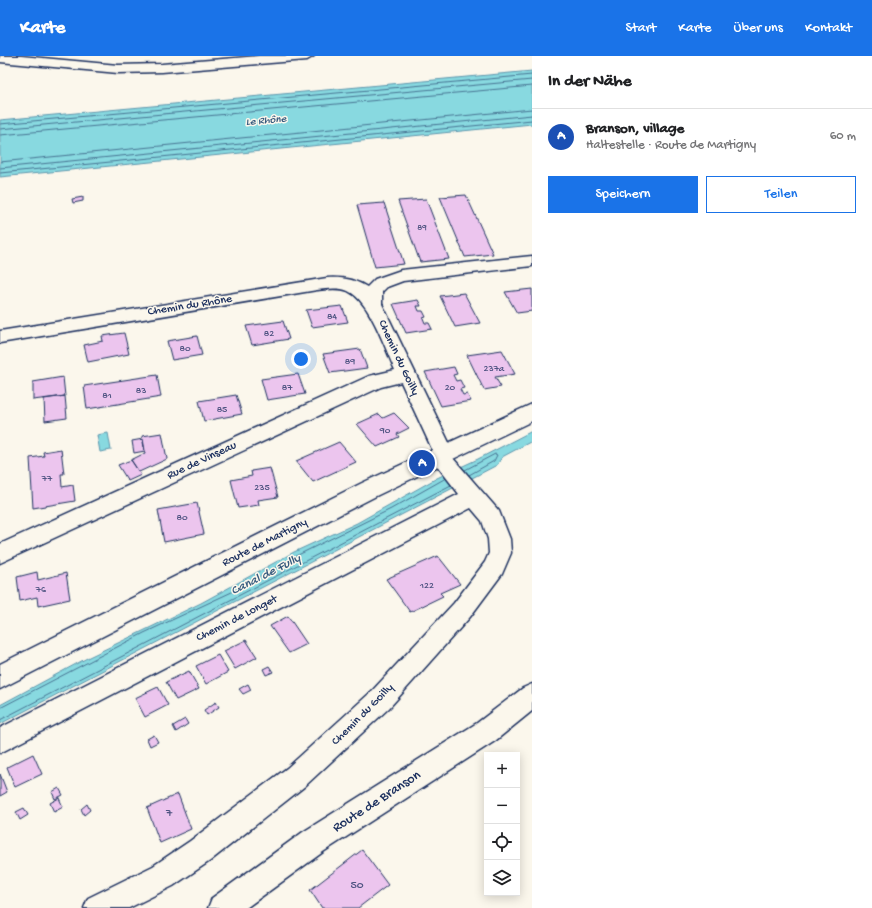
<!DOCTYPE html>
<html lang="de">
<meta charset="utf-8">
<style>
body{margin:0;font-family:"Gochi Hand",sans-serif;background:#f6f6f6;color:#202124}
.controls{position:absolute;right:12px;bottom:12px;display:grid;overflow:hidden;border-radius:0px;box-shadow:0 2px 10px #0003}
.controls button{width:36px;height:36px;display:grid;place-items:center;padding:0;border:0;border-bottom:1px solid #e0e0e0;background:#fff;color:#202124;font:20px sans-serif}
.you{position:absolute;left:301px;top:303px;width:14px;height:14px;margin:-10px;border:3px solid #fff;border-radius:50%;background:#1a73e8;box-shadow:0 0 0 6px #1a73e833}
.badge{display:grid;place-items:center;width:26px;height:26px;border-radius:50%;background:#1a73e8;color:#fff;font-size:13px;font-weight:700}
.pin{position:absolute;translate:-50% -50%;border:2px solid #fff;box-shadow:0 1px 4px #0006}
.list{margin:0;padding:0;list-style:none}
h2{display:flex;justify-content:space-between;align-items:center;height:52px;margin:0;padding:0 16px;font-size:17px}
h2 small{font-size:13px;font-weight:400;color:#757577}
.list li{display:grid;grid-template-columns:26px 1fr auto;gap:12px;align-items:center;box-sizing:border-box;height:56px;padding:0 16px;border-top:1px solid #e0e0e0}
.list b{display:block;font-size:15px;white-space:nowrap}
.list p{margin:0;font-size:13px;white-space:nowrap;color:#757577}
.list em{font-size:13px;font-style:normal;color:#757577}
.actions{display:flex;gap:8px;padding:12px 16px}
.actions a{flex:1;padding:9px 0;border:1px solid #1a73e8;border-radius:0px;text-align:center;font-size:14px;color:#1a73e8}
.actions .main{background:#1a73e8;color:#fff}
.icon{flex:none;width:22px;height:22px;fill:none;stroke:currentColor;stroke-width:2;stroke-linecap:round;stroke-linejoin:round}
.map{position:relative;flex:none;width:532px;height:852px;overflow:hidden}
header{display:flex;align-items:center;gap:24px;box-sizing:border-box;height:56px;padding:0 20px;background:#1a73e8;color:#fff}
header strong{font-size:19px}
nav{display:flex;gap:22px;margin-inline-start:auto;font-size:14px}
main{display:flex}
aside{flex:1;background:#fff}
.map>svg:first-child{display:block}
.water{fill:#88d9e0;stroke:#5c95ac}
.lines{fill:none;stroke-linecap:round;stroke-linejoin:round}
.shore{stroke:#477392;stroke-width:1}
.building{fill:#ecc5ee;stroke:#1b2f5e}
.minor-casing{stroke:#1b2f5e;stroke-width:3}
.secondary-casing{stroke:#1b2f5e;stroke-width:3}
.minor{fill:#fbf7ec;fill-rule:evenodd}
.secondary{fill:#fbf7ec;fill-rule:evenodd}
.labels{text-anchor:middle;dominant-baseline:central;stroke-width:3;stroke-linejoin:round;paint-order:stroke}
.far-number-label{font-size:9px;fill:#4f5482}
.number-label{font-size:10px;fill:#4f5482}
.far-water-label{font-size:11px;font-style:italic;fill:#365a7e;stroke:#fbf7ec}
.street-label{font-size:12px;fill:#1b2f5e;stroke:#fbf7ec}
.near-number-label{font-size:12px;fill:#4f5482}
.water-label{font-size:13px;font-style:italic;fill:#365a7e;stroke:#fbf7ec}
.near-street-label{font-size:14px;fill:#1b2f5e;stroke:#fbf7ec}
</style>
<header>
<strong>Karte</strong>
<nav><a>Start</a><a>Karte</a><a>Über uns</a><a>Kontakt</a></nav>
</header>
<main>
<div class="map">
<svg width="532" height="852" viewBox="0 0 532 852">
<rect width="100%" height="100%" fill="#fbf7ec"/>
<filter id="ink" filterUnits="userSpaceOnUse"><feTurbulence type="fractalNoise" baseFrequency=".025" numOctaves="2"/><feDisplacementMap in="SourceGraphic" scale="8" xChannelSelector="R" yChannelSelector="G"/><feConvolveMatrix kernelMatrix="1 2 1 2 8 2 1 2 1" color-interpolation-filters="sRGB"/></filter>
<g filter="url(#ink)">
<path class="water" d="M532,15V68L0,121V64Z
M532,375V385L502,401L497,409L0,668V649L89,601L201,547L294,496L357,467L437,422L478,403Z
M108,377L111,394L100,396L97,379Z"/>
<g class="lines">
<path class="shore" d="M0,68L532,19
M0,73L532,24
M0,79L532,30
M0,106L532,53
M0,112L532,59
M0,117L532,64
M465,414L495,398L497,399L494,405L469,419
M0,652L144,577L234,535L296,500L391,453L446,422
M0,664L451,429"/>
</g>
<path class="building" d="M466,139L493,198L465,201L440,141Z
M83,141V145L73,147L72,143Z
M426,143L449,203L420,206L398,145Z
M384,147L404,208L375,211L357,149Z
M532,233V255L517,257L505,236Z
M464,237L480,267L455,271L440,240Z
M418,244L421,250H417L419,255H423L426,261L423,262L425,267H429L432,273L406,277L393,248Z
M342,250L348,266L312,271L306,254Z
M283,265L289,283L252,289L246,270Z
M124,277L129,298L88,306L84,289L103,285L102,280Z
M197,280L202,299L172,304L167,285Z
M360,293L367,312L330,317L323,298Z
M502,294L515,318L495,321L501,331L484,334L467,299Z
M454,311L457,318L453,319L456,325L460,324L464,332L460,333L463,339L467,338L471,345L441,350L425,316Z
M298,318L305,338L267,344L261,323Z
M157,319L161,341L87,353L84,330Z
M63,321L65,340L33,344V326Z
M236,339L242,358L204,365L199,345Z
M65,340L67,362L45,365L44,343Z
M394,357L409,372L397,378L399,381L377,391L357,368L379,358L383,362Z
M162,377L167,403L139,416L131,404L145,397L142,380Z
M143,383L145,395L134,397L132,385Z
M339,386L356,406L313,426L296,405Z
M61,393L64,418H61L62,431L73,429L75,445L33,452L30,402L44,400L43,396Z
M131,404L141,419L128,425L118,409Z
M270,412L278,441L258,444L259,449L238,452L231,424L252,420L251,415Z
M197,447L204,478L164,486L158,454Z
M438,500L460,528L440,537L443,540L410,556L386,523Z
M37,516L38,524L66,517L70,543L38,550L37,541L20,545L17,521Z
M288,560L307,588L289,597L270,570Z
M246,584L257,601L235,613L224,595Z
M218,599L228,616L206,628L196,610Z
M269,610L273,616L266,619L263,613Z
M189,615L199,633L176,644L166,626Z
M248,628L251,634L243,638L239,633Z
M158,631L168,649L145,661L135,642Z
M216,646L219,651L207,659L204,654Z
M185,663L188,668L176,676L173,670Z
M154,679L158,686L150,690L147,683Z
M33,698L42,718L15,731L7,711Z
M0,718L7,736L0,740Z
M59,732L63,739L55,743L52,736Z
M178,738L191,773L160,787L147,752Z
M59,742L63,751L54,756L50,747Z
M87,748L90,754L84,759L81,753Z
M24,752L28,759L20,764L16,756Z
M362,794L388,829L358,852H322L310,834Z"/>
<g class="lines">
<g class="minor-casing">
<path id="minor" d="M0,0H21L118,9L162,8L259,0H314L307,4L162,16L118,17L0,6Z
M532,200V210L403,225L387,231L382,236V248L454,397L452,401L499,455L510,483L511,497L502,518L470,561L389,652L305,730L210,805L173,830L129,852H84L88,842L153,810L190,785L287,712L371,636L454,547L485,506L489,497L488,483L482,465L471,452L0,697V672L459,438L429,399L432,393L401,326L381,331L0,507V488L369,320L395,314C385,292 370,245 348,235C339,231 326,233 317,234L0,287V275L327,222C341,221 354,223 367,231L375,223L401,214Z
M532,628V655L495,685L323,796L246,852H208L212,842L303,776L477,667L523,632Z"/>
</g>
<g class="secondary-casing">
<path id="secondary" d="M532,348V365L378,439L0,633V608L362,427Z"/>
</g>
<use href="#minor" class="minor"/>
<use href="#secondary" class="secondary"/>
</g>
</g>
<g class="labels">
<g class="far-number-label">
<text x="422" y="172">89</text>
</g>
<g class="number-label">
<text x="332" y="261">84</text>
<text x="269" y="278">82</text>
<text x="185" y="293">80</text>
<text x="350" y="306">89</text>
<text x="494" y="313">237a</text>
<text x="287" y="332">87</text>
<text x="450" y="332">20</text>
<text x="141" y="335">83</text>
<text x="107" y="340">81</text>
<text x="222" y="354">85</text>
<text x="385" y="375">90</text>
<text x="47" y="423">77</text>
<text x="262" y="432">235</text>
<text x="182" y="462">80</text>
<text x="427" y="530">122</text>
<text x="41" y="534">76</text>
</g>
<g class="far-water-label">
<text transform="translate(266 65) rotate(-5)">Le Rhône</text>
</g>
<g class="street-label">
<text transform="translate(190 250) rotate(-9)">Chemin du Rhône</text>
<text transform="translate(398 302) rotate(65)">Chemin du Goilly</text>
<text transform="translate(202 405) rotate(-25)">Rue de Vinseau</text>
<text transform="translate(265 487) rotate(-27)">Route de Martigny</text>
<text transform="translate(237 563) rotate(-27)">Chemin de Longet</text>
<text transform="translate(363 659) rotate(-45)">Chemin du Goilly</text>
</g>
<g class="near-number-label">
<text x="169" y="758">7</text>
<text x="357" y="830">50</text>
</g>
<g class="water-label">
<text transform="translate(266 519) rotate(-27)">Canal de Fully</text>
</g>
<g class="near-street-label">
<text transform="translate(377 746) rotate(-33)">Route de Branson</text>
</g>
</g>
</svg>
<div class="controls">
<button>+</button>
<button>−</button>
<button><svg class="icon" aria-label="locate" viewBox="0 0 24 24"><circle cx="12" cy="12" r="6"/><path d="M12 2v4M12 18v4M2 12h4M18 12h4"/></svg></button>
<button><svg class="icon" aria-label="layers" viewBox="0 0 24 24"><path d="M12 4l9 5-9 5-9-5zM3 14l9 5 9-5"/></svg></button>
</div>
<div class="you"></div>
<div class="pin badge" style="left:422px;top:407px;background:#1a4fb4">A</div>
</div>
<aside>
<h2>In der Nähe<small></small></h2>
<ul class="list">
<li><span class="badge" style="background:#1a4fb4">A</span><div><b>Branson, village</b><p>Haltestelle · Route de Martigny</p></div><em>60 m</em></li>
</ul>
<div class="actions"><a class="main">Speichern</a><a>Teilen</a></div>
</aside>
</main>
